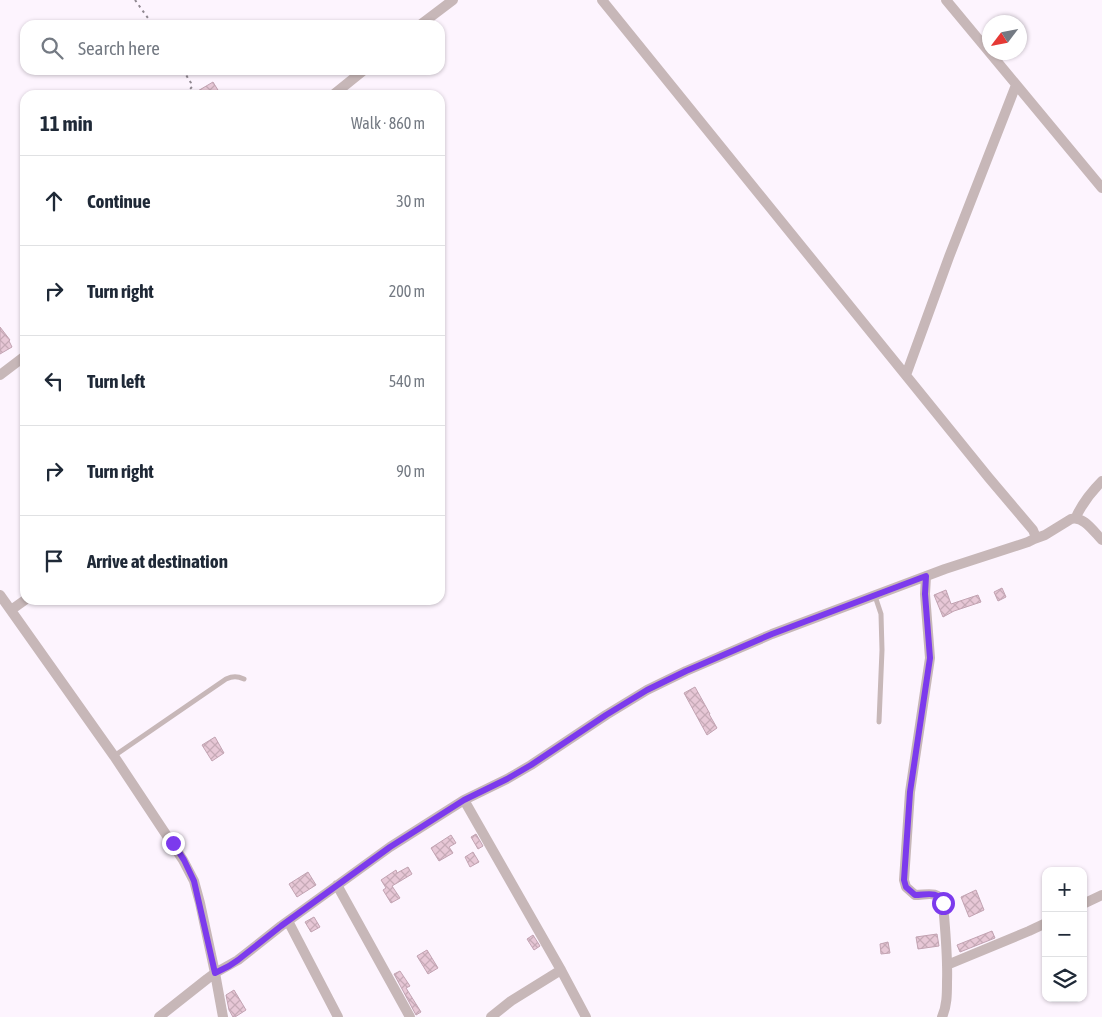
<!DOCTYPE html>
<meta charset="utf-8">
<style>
body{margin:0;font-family:"Asap Condensed",sans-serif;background:#f6f6f7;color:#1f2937}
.controls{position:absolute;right:15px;bottom:15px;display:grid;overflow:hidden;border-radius:10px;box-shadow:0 1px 4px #0004}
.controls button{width:45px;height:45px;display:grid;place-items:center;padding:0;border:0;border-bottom:1px solid #e0e1e3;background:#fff;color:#1f2937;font:25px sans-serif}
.compass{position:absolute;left:982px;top:15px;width:45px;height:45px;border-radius:50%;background:#fff;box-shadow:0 1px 4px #0004;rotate:238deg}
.stop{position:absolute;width:15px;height:15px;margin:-11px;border:4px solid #7c3aed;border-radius:50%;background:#fff}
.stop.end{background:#7c3aed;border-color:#fff;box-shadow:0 1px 5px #0008}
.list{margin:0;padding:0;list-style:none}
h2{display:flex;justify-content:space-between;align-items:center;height:65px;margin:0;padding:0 20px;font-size:21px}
h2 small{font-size:16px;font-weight:400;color:#747a83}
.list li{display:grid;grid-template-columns:32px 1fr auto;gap:15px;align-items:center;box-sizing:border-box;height:90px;padding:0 20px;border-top:1px solid #e0e1e3}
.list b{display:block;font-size:19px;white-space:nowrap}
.list em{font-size:16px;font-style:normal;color:#747a83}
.icon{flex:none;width:28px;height:28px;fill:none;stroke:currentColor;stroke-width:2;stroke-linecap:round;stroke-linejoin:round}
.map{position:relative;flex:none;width:1102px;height:1017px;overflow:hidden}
.search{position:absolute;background:#fff;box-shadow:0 1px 4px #0004;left:20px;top:20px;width:425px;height:55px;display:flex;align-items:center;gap:12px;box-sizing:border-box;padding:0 18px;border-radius:15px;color:#747a83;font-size:19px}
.panel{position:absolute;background:#fff;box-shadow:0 1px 4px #0004;left:20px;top:90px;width:425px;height:515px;border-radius:15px}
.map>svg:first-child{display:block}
.building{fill:url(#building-cross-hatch);stroke:#c2a3b2}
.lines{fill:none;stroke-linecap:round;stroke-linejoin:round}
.path{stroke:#908891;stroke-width:2;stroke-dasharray:2.5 4;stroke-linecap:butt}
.lane{stroke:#c7b7b8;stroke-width:5}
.street{stroke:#c7b7b8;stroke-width:10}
.route{stroke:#7c3aed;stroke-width:6}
</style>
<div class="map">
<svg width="1102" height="1017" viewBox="0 0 1102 1017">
<defs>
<pattern id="building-cross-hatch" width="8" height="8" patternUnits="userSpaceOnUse" patternTransform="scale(1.25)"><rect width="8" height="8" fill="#e7c7d6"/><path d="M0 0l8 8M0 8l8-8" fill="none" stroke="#c6aab7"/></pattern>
</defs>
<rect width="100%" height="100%" fill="#fdf4fe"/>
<path class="building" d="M213,82L221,95H191Z
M0,327L10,340L9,341L12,347L0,354Z
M1002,588L1006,597L998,601L994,592Z
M946,590L951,604L978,595L981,602L954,611L943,617L934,595Z
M695,687L710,714H709L717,728L707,735L684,693Z
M215,737L224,753L212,761L202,745Z
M476,834L483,846L478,849L471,837Z
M451,835L456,843L449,847L453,853L439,861L431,848Z
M473,852L479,862L470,867L465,857Z
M408,867L412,874L392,886L400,898L391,903L383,890L386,888L381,880L396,870L397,873Z
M308,872L316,885L297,897L289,884Z
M976,890L984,910L969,917L961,897Z
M314,917L320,927L311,932L305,922Z
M992,931L995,938L960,952L957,945Z
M937,934L939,946L918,949L916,937Z
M533,935L540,946L534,950L527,939Z
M888,942L890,953L881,954L880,944Z
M427,950L438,968L428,974L417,956Z
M400,971L410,986L406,988L421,1012L416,1015L394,974Z
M234,990L246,1010L235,1017H233L229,1010L226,995Z"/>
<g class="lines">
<path class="path" d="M135,0L153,25
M183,70L191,83L192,87L184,95"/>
<path class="lane" d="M875,596L881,614L882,650L879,722
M114,756L226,679C233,676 237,676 244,679"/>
<path class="street" d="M946,0L1102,188
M420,25L453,0
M333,95L364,70
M0,375L25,356
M906,375L949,257L1016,85
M1076,517C1082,504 1091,492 1102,481
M1034,539L1045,535L1071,519C1083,515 1094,532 1102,540
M926,576L925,594L930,658L910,792L904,880L906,887L915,895C927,895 937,890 943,903C945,929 948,956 947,982C947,994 947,1006 942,1017
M0,595L114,756L183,860L194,881L200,903L215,973L223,1017
M11,610L25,600
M464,800L561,970L586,1017
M337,885L410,1017
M1083,904L1102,895
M288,921L338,1017
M947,965L1029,931L1046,923
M159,1017L207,979L215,973L238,960L281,926L390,847L464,800L507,779L531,765L606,715L647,690L686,671L772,634L945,569L1028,542L1034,539L1035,535L1033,530L989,478L602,0
M491,1017L511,1001L561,970"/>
</g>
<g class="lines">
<path class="route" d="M173,843L184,860L194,881L215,973L229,966L238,960L281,926L390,847L464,800L507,779L531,765L606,715L647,690L686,671L772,634L926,576L925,594L930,658L910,792L904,880L906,887L915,895C927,895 937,890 943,903"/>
</g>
</svg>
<div class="controls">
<button>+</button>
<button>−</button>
<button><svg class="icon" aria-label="layers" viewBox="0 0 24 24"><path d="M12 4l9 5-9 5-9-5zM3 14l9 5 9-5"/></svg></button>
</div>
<svg class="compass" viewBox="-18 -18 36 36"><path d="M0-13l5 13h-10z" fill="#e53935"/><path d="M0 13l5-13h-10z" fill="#747a83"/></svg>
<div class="stop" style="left:943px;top:903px"></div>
<div class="stop end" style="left:173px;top:843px"></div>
<div class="search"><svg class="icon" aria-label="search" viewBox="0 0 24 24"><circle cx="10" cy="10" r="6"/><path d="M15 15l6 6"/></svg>Search here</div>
<section class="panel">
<h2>11 min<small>Walk · 860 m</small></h2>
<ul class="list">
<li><svg class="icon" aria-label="ahead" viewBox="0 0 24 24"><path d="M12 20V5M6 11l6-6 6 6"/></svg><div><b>Continue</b></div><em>30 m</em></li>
<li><svg class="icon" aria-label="right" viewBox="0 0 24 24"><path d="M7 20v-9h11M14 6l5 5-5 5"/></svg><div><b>Turn right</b></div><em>200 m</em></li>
<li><svg class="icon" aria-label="left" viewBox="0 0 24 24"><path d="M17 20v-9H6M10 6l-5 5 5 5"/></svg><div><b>Turn left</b></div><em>540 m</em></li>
<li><svg class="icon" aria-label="right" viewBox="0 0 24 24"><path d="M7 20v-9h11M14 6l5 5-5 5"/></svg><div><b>Turn right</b></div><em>90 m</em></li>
<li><svg class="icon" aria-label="arrive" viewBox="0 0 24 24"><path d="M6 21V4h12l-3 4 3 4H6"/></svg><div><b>Arrive at destination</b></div></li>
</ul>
</section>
</div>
